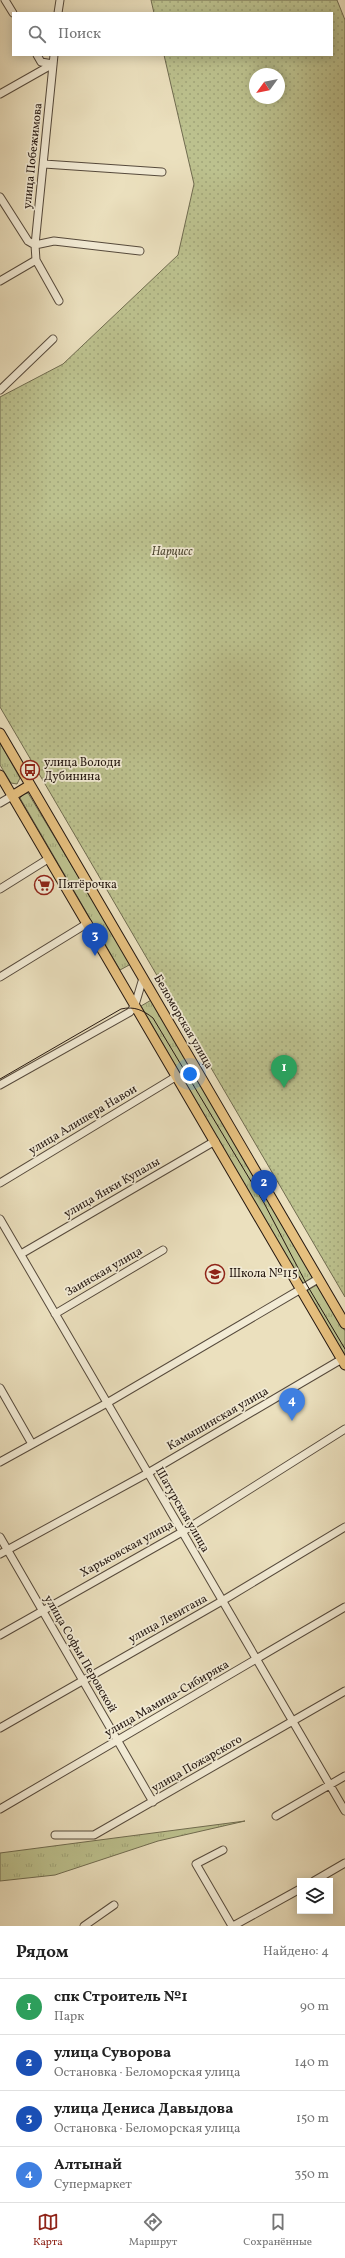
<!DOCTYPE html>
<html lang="ru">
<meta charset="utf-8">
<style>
body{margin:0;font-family:Vollkorn,serif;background:#f2f2f2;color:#222}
.controls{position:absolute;right:12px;bottom:12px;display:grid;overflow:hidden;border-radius:0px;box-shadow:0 2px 10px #0003}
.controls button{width:36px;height:36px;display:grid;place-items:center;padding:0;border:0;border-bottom:1px solid #e0e0e0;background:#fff;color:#222;font:20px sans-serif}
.compass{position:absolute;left:249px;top:68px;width:36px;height:36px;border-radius:50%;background:#fff;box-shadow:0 2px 10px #0003;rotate:237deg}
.you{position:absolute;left:190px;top:1074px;width:14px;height:14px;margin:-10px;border:3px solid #fff;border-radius:50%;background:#1a73e8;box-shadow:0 0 0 6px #1a73e833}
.badge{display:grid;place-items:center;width:26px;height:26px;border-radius:50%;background:#8f2418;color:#fff;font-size:13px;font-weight:700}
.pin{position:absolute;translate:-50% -33px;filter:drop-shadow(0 1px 2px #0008)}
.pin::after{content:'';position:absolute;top:21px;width:14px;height:12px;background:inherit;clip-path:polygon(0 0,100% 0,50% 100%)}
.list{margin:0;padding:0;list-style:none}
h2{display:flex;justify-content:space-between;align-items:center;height:52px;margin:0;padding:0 16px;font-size:17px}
h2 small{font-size:13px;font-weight:400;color:#767676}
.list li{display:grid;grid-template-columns:26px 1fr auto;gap:12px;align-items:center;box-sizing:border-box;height:56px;padding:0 16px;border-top:1px solid #e0e0e0}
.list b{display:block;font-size:15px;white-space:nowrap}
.list p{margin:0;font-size:13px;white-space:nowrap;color:#767676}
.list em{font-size:13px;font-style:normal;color:#767676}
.icon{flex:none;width:22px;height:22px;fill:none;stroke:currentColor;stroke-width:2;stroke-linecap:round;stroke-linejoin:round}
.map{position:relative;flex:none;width:345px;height:1926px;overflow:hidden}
.search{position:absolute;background:#fff;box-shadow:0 2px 10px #0003;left:12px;right:12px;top:12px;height:44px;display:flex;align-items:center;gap:10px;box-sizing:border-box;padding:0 14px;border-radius:0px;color:#767676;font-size:15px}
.sheet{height:276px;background:#fff}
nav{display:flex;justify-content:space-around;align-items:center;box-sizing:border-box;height:56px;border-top:1px solid #e0e0e0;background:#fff;font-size:11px;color:#767676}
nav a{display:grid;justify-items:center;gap:2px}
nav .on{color:#8f2418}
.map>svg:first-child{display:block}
.grass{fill:url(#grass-tufts);stroke:#706c50}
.park{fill:url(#park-dots);stroke:#706c50;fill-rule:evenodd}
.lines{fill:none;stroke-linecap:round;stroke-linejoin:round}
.minor-casing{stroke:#564a3c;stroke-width:9}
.major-casing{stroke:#251811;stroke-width:11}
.minor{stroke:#f2ebd5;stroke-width:7}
.major{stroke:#e6c07f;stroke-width:9}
.tram{stroke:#251811;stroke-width:1}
.labels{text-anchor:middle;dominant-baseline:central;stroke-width:3.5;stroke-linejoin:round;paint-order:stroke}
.street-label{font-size:12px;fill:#251811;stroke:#f2ebd5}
.park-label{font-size:12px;font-style:italic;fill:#524b36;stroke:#f2ebd5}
.poi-label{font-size:12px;fill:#251811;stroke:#f2ebd5;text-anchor:start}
</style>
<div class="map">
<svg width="345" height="1926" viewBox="0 0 345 1926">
<defs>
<pattern id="grass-tufts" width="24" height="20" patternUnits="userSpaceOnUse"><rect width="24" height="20" fill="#bcc18e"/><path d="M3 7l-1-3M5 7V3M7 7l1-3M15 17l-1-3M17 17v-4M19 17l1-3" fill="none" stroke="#a1a579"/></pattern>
<pattern id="park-dots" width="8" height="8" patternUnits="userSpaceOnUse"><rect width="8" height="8" fill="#bcc18e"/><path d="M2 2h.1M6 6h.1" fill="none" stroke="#a1a579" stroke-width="1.8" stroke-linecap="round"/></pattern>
</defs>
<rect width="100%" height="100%" fill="#ebe0be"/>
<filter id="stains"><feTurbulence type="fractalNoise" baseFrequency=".005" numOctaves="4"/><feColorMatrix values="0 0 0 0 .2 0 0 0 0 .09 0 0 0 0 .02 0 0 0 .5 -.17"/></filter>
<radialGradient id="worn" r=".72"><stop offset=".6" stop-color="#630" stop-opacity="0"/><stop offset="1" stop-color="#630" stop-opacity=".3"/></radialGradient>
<path class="grass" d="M0,743L20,778L17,784L11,783L0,765Z
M28,793L131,964L120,970L20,798L24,794Z
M153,999L313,1278L302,1285L141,1006Z
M318,1284L345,1331V1360L305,1292Z
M245,1821L158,1841L55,1875L0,1881V1853Z"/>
<path class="park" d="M151,0H337L345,20V1297L0,707V397L63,364L178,255L194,184L164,55H332V13H154ZM255,74H279V98H255Z"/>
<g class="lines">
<g class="minor-casing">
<path id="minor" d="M5,0L13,13
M58,13L60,0
M37,55L41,62L53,64
M54,55L35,245L36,260L59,301
M0,94L53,64
M44,164L162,172
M0,197L28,241L35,245L54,241L140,251
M0,281L36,260
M0,390L53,339
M0,803L12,796
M0,889L48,859
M0,977L88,923
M0,1085L130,1012L135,1005L143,978
M0,1183L177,1076
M0,1219L345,1811
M21,1254L215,1141
M55,1314L163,1250
M0,1388L32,1444
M0,1462L107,1403L318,1279
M0,1537L153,1802
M0,1554L148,1473L342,1359
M0,1635L182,1532L345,1429
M0,1728L222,1601L345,1527
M0,1809L345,1607
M276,1816L345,1776
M55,1835H94L345,1691
M223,1850L196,1864L232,1926
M314,1881L345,1863
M84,1926L114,1905
M233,1926L300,1889"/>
</g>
<g class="major-casing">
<path id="major" d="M0,733L345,1324
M0,775L345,1365
M12,796L30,785"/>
</g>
<use href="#minor" class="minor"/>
<use href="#major" class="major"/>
<path class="tram" d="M0,1079L121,1009C134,1006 143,1010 153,1018L264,1203L307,1285L345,1349"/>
</g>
<defs>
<g id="bus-ring" transform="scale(1)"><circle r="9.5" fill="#f2ebd5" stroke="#8f2418" stroke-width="1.5"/><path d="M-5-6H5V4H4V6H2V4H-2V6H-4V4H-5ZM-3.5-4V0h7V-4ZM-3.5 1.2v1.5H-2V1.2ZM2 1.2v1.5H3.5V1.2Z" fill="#8f2418"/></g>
<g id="supermarket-ring" transform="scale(1)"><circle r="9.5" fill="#f2ebd5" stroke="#8f2418" stroke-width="1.5"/><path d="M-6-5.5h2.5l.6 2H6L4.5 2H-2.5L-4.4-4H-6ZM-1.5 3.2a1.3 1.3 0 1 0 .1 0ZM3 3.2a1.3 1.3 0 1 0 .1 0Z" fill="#8f2418"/></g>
<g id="school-ring" transform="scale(1)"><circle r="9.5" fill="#f2ebd5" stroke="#8f2418" stroke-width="1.5"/><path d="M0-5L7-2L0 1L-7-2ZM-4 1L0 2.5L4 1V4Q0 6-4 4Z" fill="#8f2418"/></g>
</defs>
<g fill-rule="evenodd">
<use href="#bus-ring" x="30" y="770"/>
<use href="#supermarket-ring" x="44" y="885"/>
<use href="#school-ring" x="215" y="1274"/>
</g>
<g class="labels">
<g class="street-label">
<text transform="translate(33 156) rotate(-84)">улица Побежимова</text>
<text transform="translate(183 1022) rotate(60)">Беломорская улица</text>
<text transform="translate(83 1120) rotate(-31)">улица Алишера Навои</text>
<text transform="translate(112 1188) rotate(-30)">улица Янки Купалы</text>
<text transform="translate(104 1272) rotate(-30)">Заинская улица</text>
<text transform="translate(218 1419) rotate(-30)">Камышинская улица</text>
<text transform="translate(182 1510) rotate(60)">Шатурская улица</text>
<text transform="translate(127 1549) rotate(-29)">Харьковская улица</text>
<text transform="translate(168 1619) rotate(-29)">улица Левитана</text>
<text transform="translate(80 1654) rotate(60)">улица Софьи Перовской</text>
<text transform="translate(167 1699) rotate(-30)">улица Мамина-Сибиряка</text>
<text transform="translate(197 1764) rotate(-30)">улица Пожарского</text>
</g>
<g class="park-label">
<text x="172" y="552">Нарцисс</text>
</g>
<g class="poi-label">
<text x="44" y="763">улица Володи<tspan x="44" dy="14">Дубинина</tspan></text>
<text x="58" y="885">Пятёрочка</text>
<text x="229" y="1274">Школа №115</text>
</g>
</g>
<rect width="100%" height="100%" filter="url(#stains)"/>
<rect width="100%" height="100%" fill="url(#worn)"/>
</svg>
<div class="controls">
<button><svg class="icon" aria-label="layers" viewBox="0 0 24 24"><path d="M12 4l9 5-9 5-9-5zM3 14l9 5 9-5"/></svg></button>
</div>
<svg class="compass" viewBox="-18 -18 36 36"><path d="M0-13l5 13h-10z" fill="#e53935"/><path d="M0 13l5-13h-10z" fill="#767676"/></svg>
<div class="you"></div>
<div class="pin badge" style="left:284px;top:1088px;background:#2e9e5b">1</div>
<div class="pin badge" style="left:264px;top:1203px;background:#1a4fb4">2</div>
<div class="pin badge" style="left:95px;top:956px;background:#1a4fb4">3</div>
<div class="pin badge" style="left:292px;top:1421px;background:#3f7fe0">4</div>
<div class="search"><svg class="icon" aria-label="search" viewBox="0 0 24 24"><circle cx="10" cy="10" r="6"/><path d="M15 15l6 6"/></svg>Поиск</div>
</div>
<section class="sheet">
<h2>Рядом<small>Найдено: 4</small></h2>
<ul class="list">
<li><span class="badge" style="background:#2e9e5b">1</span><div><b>спк Строитель №1</b><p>Парк</p></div><em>90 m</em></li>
<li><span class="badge" style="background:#1a4fb4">2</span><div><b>улица Суворова</b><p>Остановка · Беломорская улица</p></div><em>140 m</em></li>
<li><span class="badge" style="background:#1a4fb4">3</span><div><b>улица Дениса Давыдова</b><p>Остановка · Беломорская улица</p></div><em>150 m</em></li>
<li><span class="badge" style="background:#3f7fe0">4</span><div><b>Алтынай</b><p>Супермаркет</p></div><em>350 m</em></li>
</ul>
</section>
<nav>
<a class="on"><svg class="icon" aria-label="map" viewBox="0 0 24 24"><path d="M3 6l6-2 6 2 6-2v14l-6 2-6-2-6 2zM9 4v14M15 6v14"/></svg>Карта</a>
<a><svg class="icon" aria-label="directions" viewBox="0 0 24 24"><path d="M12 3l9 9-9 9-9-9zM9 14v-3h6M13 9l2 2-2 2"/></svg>Маршрут</a>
<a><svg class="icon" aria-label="saved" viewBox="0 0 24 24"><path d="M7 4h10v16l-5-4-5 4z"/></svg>Сохранённые</a>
</nav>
